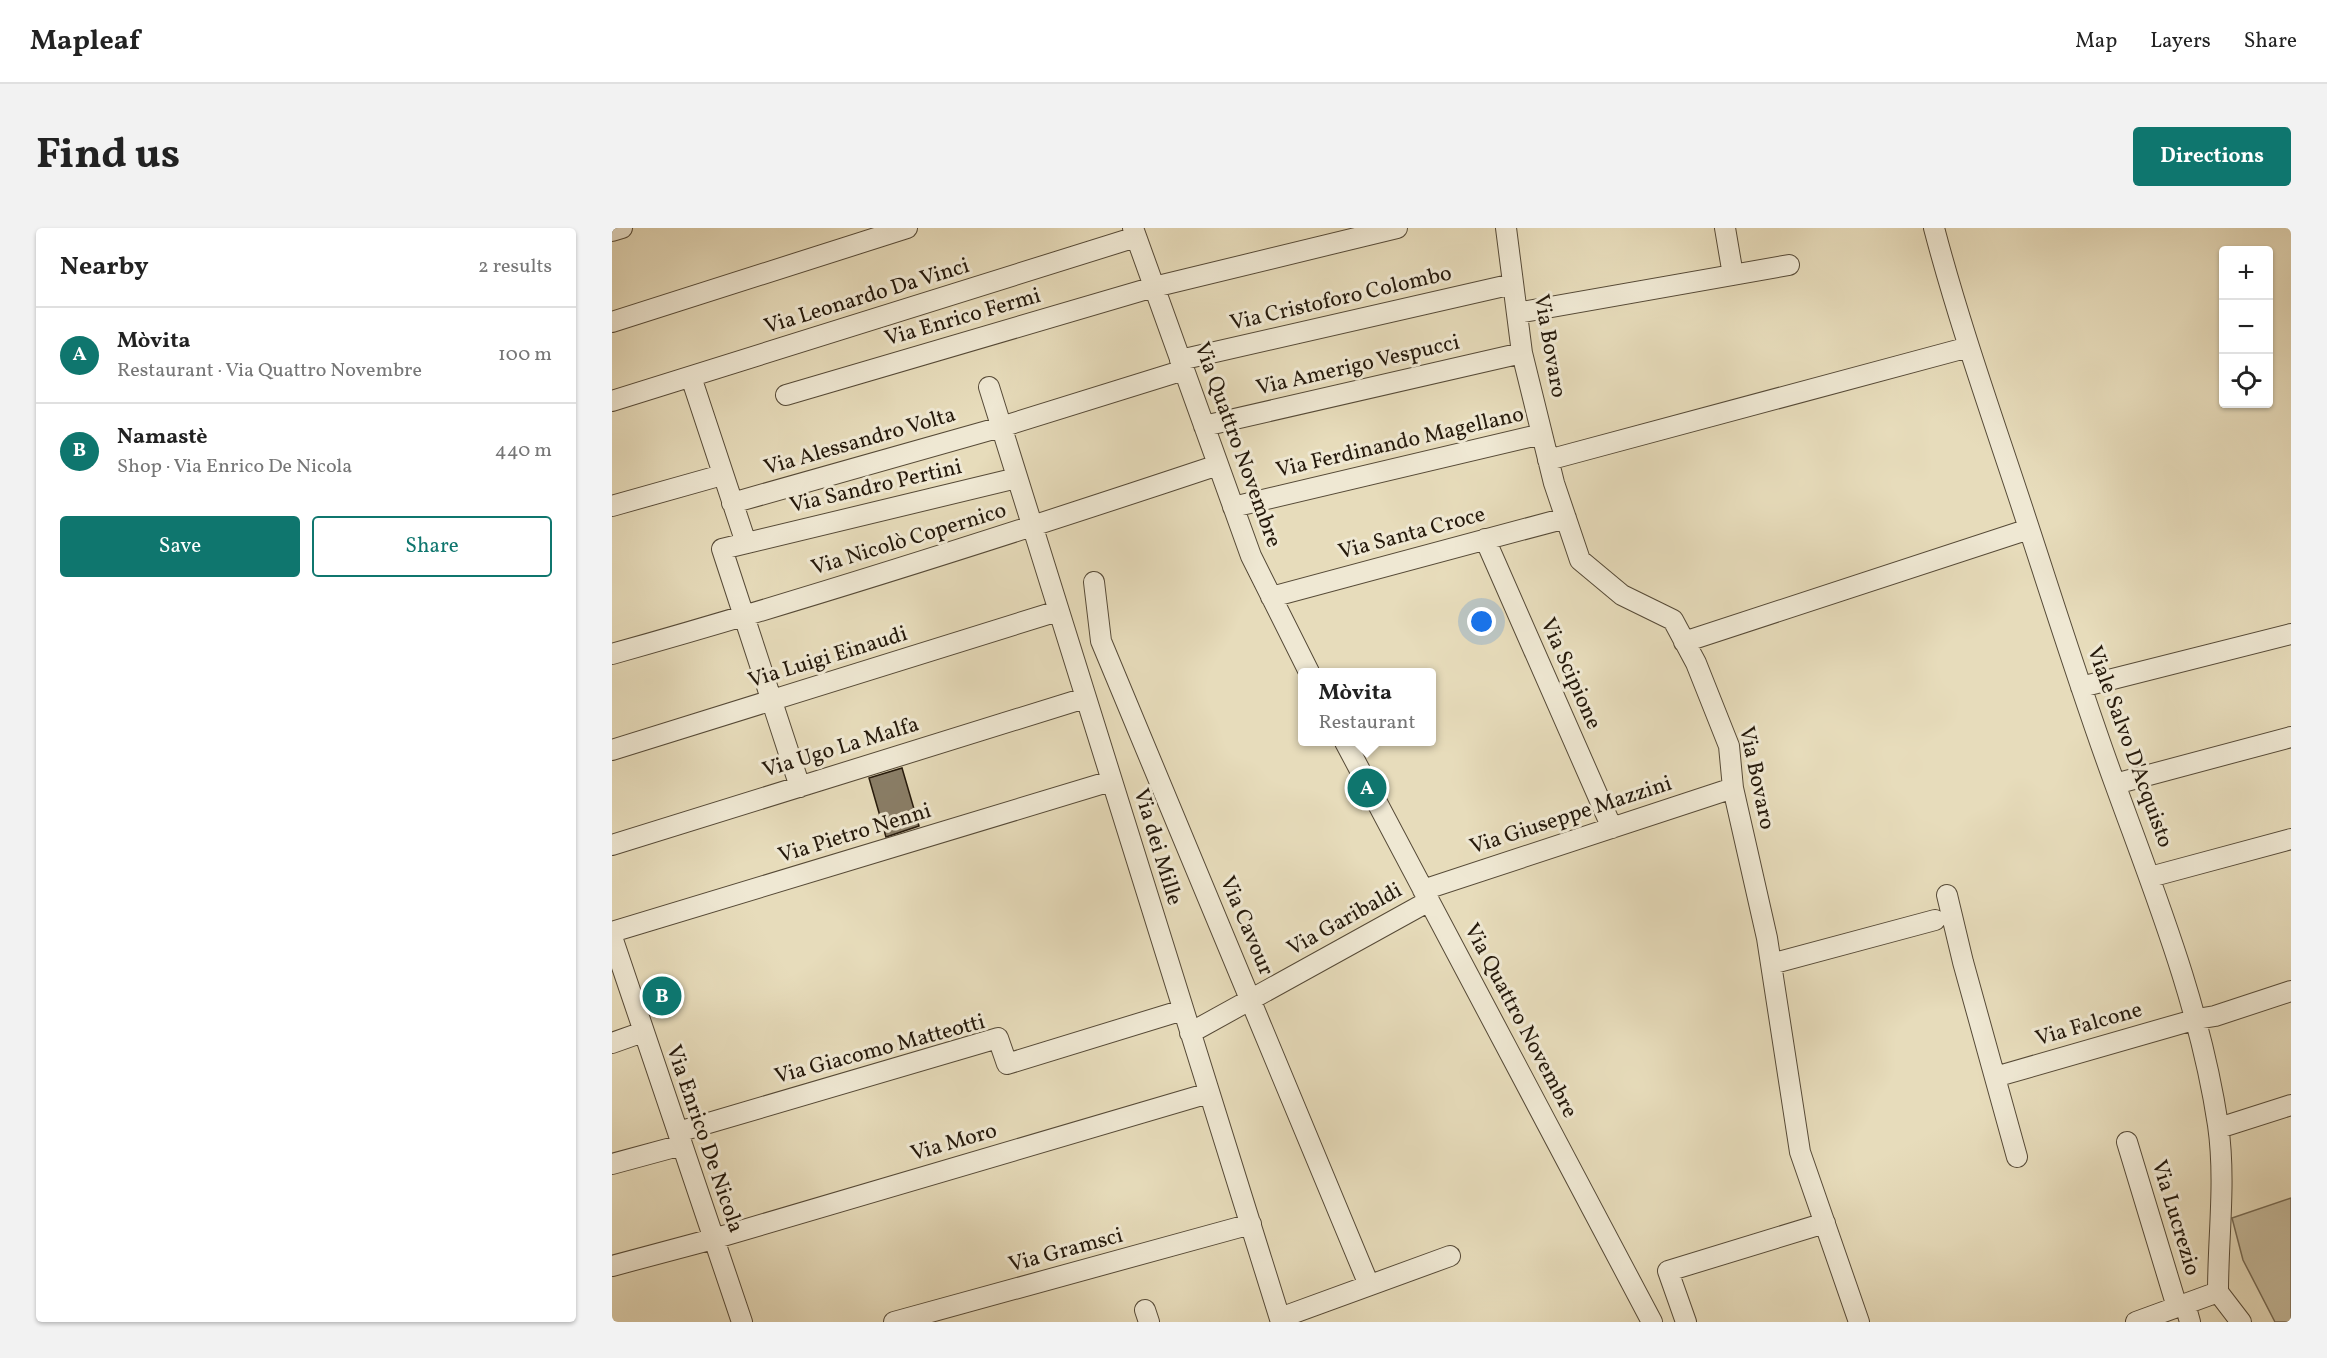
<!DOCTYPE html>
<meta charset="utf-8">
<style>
body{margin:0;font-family:Vollkorn,serif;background:#f2f2f2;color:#222}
.controls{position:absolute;right:18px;top:18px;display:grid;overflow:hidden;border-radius:6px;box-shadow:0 2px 4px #0004}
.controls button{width:54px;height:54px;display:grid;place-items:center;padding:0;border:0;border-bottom:2px solid #e0e0e0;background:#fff;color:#222;font:30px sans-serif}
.you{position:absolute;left:870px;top:394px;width:21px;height:21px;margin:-15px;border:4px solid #fff;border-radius:50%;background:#1a73e8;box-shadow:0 0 0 9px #1a73e833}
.badge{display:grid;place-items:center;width:39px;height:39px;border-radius:50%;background:#0f766e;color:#fff;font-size:20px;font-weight:700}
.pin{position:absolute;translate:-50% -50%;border:3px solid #fff;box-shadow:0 2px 6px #0006}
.popup{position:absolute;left:686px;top:440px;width:138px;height:78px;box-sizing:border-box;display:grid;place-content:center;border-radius:6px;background:#fff;filter:drop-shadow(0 2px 4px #0005);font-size:20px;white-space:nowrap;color:#767676}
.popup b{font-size:22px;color:#222}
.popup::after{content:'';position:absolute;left:50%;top:100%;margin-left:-12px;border:12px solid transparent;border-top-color:#fff}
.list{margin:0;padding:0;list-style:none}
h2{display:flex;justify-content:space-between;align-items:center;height:78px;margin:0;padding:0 24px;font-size:26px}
h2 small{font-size:20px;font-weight:400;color:#767676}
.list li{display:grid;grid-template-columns:39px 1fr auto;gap:18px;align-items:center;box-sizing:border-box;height:96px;padding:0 24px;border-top:2px solid #e0e0e0}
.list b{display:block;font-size:22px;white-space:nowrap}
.list p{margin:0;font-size:20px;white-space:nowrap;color:#767676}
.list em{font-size:20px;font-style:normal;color:#767676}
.actions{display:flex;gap:12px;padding:18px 24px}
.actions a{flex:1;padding:14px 0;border:2px solid #0f766e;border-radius:6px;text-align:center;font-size:21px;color:#0f766e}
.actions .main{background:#0f766e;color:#fff}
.icon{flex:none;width:33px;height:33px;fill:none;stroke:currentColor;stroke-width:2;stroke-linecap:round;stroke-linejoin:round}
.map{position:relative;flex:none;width:1679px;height:1094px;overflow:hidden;border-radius:6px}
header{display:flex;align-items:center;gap:36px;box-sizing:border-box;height:84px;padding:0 30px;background:#fff;border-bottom:2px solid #e0e0e0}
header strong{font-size:28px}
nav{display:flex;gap:33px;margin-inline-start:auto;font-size:21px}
.intro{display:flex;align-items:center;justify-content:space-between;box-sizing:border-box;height:144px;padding:0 36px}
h1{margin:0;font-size:42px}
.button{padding:15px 27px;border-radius:6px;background:#0f766e;color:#fff;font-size:21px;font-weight:700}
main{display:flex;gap:36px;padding:0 36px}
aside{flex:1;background:#fff;border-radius:6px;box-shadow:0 2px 4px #0004}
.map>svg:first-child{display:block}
.green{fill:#c6bb9d;stroke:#766a54;stroke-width:1.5}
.building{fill:#8a7e67;stroke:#25190b;stroke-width:1.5}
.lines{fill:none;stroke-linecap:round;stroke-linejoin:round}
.minor-casing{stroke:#564a37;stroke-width:22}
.minor{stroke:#efe8d3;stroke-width:20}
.labels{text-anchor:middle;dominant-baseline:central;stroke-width:6;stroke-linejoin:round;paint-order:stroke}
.street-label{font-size:22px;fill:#25190b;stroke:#efe8d3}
</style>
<header>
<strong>Mapleaf</strong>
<nav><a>Map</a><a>Layers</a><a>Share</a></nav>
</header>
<div class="intro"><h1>Find us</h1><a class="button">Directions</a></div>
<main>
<aside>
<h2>Nearby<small>2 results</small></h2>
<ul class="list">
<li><span class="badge">A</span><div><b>Mòvita</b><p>Restaurant · Via Quattro Novembre</p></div><em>100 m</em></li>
<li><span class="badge">B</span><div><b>Namastè</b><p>Shop · Via Enrico De Nicola</p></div><em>440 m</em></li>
</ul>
<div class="actions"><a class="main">Save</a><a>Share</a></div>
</aside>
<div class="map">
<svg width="1679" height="1094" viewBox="0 0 1679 1094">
<rect width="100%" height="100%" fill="#e7dcbb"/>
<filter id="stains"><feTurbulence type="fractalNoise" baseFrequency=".00333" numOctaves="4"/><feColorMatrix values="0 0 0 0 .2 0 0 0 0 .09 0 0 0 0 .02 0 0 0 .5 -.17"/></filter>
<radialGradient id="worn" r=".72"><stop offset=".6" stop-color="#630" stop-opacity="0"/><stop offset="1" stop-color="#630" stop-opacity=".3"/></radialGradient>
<path class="green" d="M1679,970V1094H1663L1631,1032L1620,990Z"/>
<path class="building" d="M290,540L307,598L274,609L257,550Z"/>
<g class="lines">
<g class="minor-casing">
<path id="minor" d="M521,0L639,328L697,444
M894,0L910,125L942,255L968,332L1010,367L1061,392L1084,435L1117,518L1121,560L1155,710L1188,924L1247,1094
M1113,0L1121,47
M1322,0C1347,95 1380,188 1411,282C1441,373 1470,466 1503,556C1544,669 1588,777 1606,897C1614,953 1606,1008 1606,1064
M0,3L10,0
M905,85L1177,37
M0,94L295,0
M568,132L901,56
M79,149L134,315
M377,159L669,1094
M174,167L542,59L785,0
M0,173L524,9
M592,198L910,125
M936,232L1357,119
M120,275L389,199L572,142
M0,278L110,247
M621,279L930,206
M873,311L1000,600
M482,354L489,413L757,1057
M659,369L954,290
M1072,414L1417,301
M0,426C204,369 405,304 606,237
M1469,459L1679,406
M733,514L1040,1094
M0,522L446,383
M1503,556L1679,509
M188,559L110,321L405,250
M0,617L473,470
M1538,649L1679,611
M811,662L1121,560
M1335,667L1351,734L1405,929
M0,704L499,553
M0,709L130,1094
M1159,736L1323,692
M578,805L817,673
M0,815L31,804
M1383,849L1585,791L1603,788L1679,763
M1607,900L1679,877
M66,904L386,810L395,836L571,782
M1515,914L1565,1079
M0,936L70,917
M0,1038L101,1011L597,865
M1606,1064L1629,1094
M1573,1076L1578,1094
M533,1082L537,1094
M668,1090L838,1028
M282,1094L639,996
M1074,1094L1056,1043L1213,995
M1524,1094L1606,1064"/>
</g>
<use href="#minor" class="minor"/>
</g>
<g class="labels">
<g class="street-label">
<text transform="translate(255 69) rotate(-17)">Via Leonardo Da Vinci</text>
<text transform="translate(729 71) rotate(-13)">Via Cristoforo Colombo</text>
<text transform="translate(351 90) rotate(-16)">Via Enrico Fermi</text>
<text transform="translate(937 118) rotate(80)">Via Bovaro</text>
<text transform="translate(746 138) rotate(-13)">Via Amerigo Vespucci</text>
<text transform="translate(248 214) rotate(-16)">Via Alessandro Volta</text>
<text transform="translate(788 215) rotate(-13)">Via Ferdinando Magellano</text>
<text transform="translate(625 217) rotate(70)">Via Quattro Novembre</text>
<text transform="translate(264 259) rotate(-13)">Via Sandro Pertini</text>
<text transform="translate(800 306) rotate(-15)">Via Santa Croce</text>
<text transform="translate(297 312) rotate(-17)">Via Nicolò Copernico</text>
<text transform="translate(216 430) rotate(-17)">Via Luigi Einaudi</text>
<text transform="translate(958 446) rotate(66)">Via Scipione</text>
<text transform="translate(1517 519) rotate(70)">Viale Salvo D'Acquisto</text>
<text transform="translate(229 520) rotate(-17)">Via Ugo La Malfa</text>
<text transform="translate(1144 550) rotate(78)">Via Bovaro</text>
<text transform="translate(959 588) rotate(-18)">Via Giuseppe Mazzini</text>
<text transform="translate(243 606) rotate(-17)">Via Pietro Nenni</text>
<text transform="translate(545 619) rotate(73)">Via dei Mille</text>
<text transform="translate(733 692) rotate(-29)">Via Garibaldi</text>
<text transform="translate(634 698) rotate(67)">Via Cavour</text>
<text transform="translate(908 793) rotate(62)">Via Quattro Novembre</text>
<text transform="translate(1477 797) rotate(-16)">Via Falcone</text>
<text transform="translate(268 822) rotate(-15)">Via Giacomo Matteotti</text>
<text transform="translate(92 911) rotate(71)">Via Enrico De Nicola</text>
<text transform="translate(342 915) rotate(-16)">Via Moro</text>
<text transform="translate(1563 990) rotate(73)">Via Lucrezio</text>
<text transform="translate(454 1023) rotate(-15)">Via Gramsci</text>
</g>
</g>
<rect width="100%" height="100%" filter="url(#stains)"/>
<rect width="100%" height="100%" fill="url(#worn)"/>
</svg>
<div class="controls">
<button>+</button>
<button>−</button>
<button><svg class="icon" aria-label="locate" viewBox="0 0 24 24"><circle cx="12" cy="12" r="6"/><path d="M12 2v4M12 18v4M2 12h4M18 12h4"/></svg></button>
</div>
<div class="you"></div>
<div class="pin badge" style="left:755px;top:560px">A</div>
<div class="popup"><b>Mòvita</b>Restaurant</div>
<div class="pin badge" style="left:50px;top:768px">B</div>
</div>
</main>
